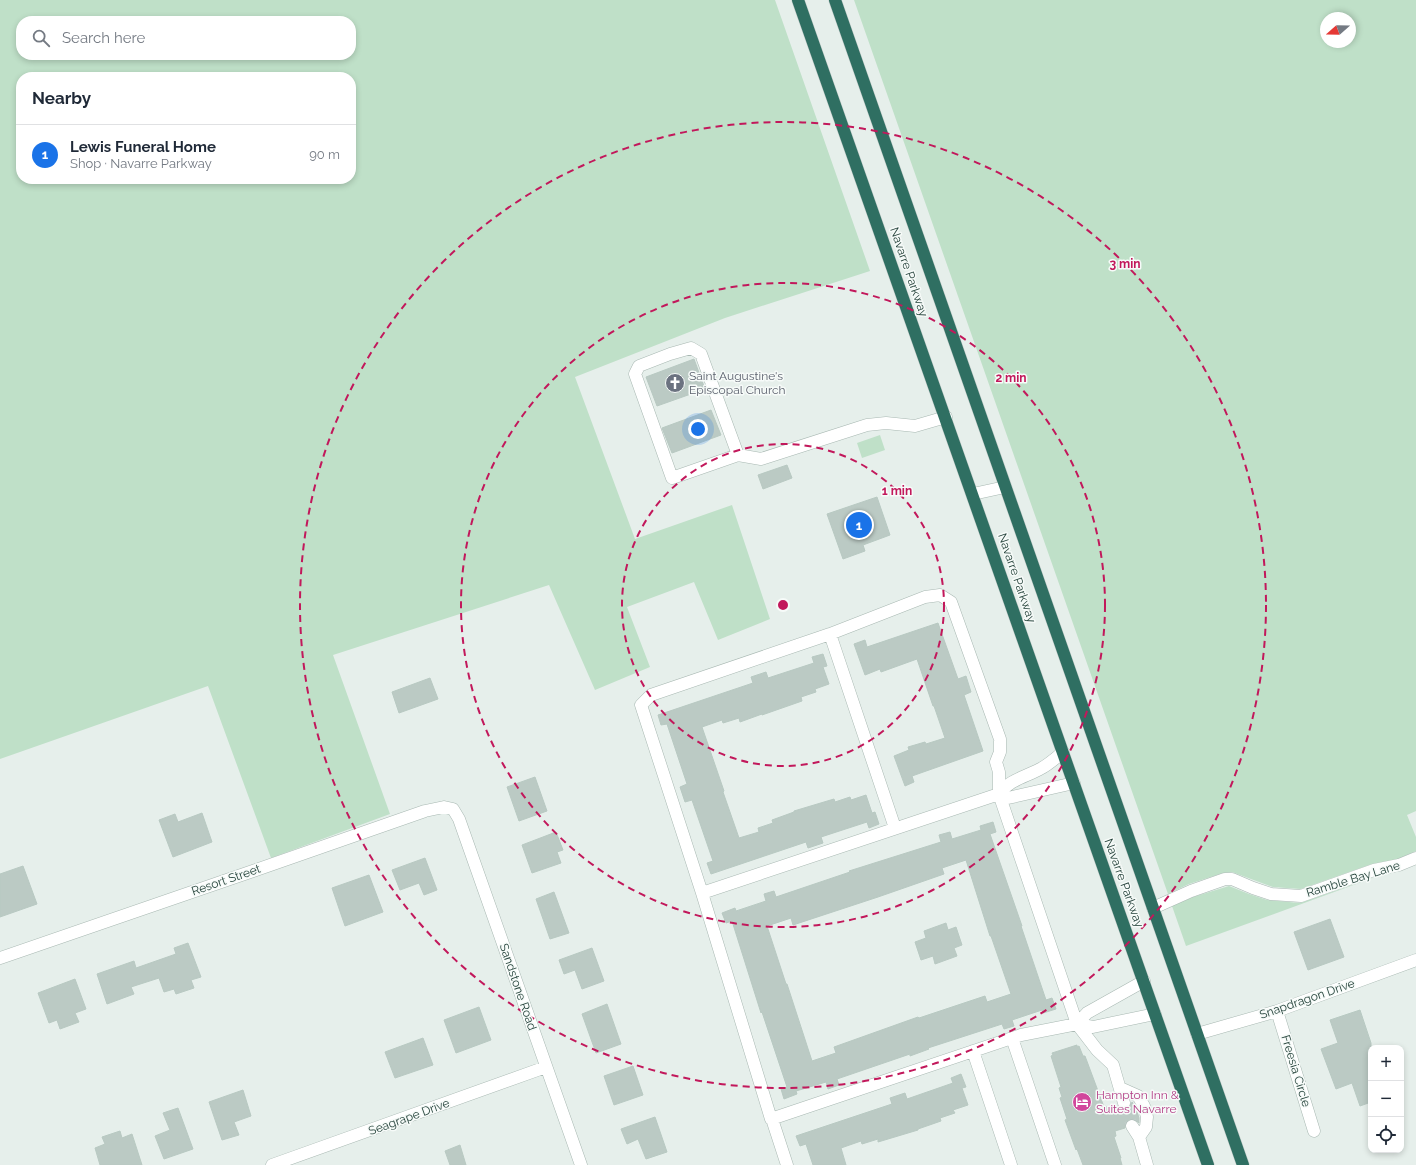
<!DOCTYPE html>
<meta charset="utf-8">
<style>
body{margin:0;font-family:Raleway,sans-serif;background:#f6f6f7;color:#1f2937}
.controls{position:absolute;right:12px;bottom:12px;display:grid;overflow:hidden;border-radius:8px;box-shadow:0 2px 6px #0003}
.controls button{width:36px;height:36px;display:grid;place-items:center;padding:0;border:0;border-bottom:1px solid #e0e1e3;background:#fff;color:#1f2937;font:20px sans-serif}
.compass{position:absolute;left:1320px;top:12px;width:36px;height:36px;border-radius:50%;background:#fff;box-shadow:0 2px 6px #0003;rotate:250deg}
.you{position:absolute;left:698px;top:429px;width:14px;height:14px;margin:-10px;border:3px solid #fff;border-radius:50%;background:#1a73e8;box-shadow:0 0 0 6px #1a73e833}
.badge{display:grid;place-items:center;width:26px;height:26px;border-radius:50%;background:#1a73e8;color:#fff;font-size:13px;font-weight:700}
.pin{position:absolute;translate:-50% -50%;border:2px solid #fff;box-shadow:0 1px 4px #0006}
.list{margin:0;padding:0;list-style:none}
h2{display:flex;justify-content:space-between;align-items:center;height:52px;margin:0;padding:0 16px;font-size:17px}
h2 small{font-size:13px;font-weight:400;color:#747a83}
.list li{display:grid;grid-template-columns:26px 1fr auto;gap:12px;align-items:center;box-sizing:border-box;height:60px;padding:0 16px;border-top:1px solid #e0e1e3}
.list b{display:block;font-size:15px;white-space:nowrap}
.list p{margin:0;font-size:13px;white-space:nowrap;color:#747a83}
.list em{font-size:13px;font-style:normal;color:#747a83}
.icon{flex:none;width:22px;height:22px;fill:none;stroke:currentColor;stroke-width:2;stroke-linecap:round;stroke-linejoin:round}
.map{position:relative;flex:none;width:1416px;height:1165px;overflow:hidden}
.search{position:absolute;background:#fff;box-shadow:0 2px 6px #0003;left:16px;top:16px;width:340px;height:44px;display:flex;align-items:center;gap:10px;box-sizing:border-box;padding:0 14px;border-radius:16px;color:#747a83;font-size:15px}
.panel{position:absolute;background:#fff;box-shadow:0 2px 6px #0003;left:16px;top:72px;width:340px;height:112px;border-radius:16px}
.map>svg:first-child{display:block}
.green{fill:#bfe0c8;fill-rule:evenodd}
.building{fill:#bbcac4;stroke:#b8c9c2;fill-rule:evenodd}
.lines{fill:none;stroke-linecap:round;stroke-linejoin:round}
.minor-tunnel{stroke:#bfccc8;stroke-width:12;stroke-dasharray:12 6;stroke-linecap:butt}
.minor-casing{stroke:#a8b8b2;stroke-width:13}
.highway-casing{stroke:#c2cac8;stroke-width:13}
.minor{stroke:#fff;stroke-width:12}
.highway{stroke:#2f6f62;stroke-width:12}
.ring{fill:none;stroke:#c2185b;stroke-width:2;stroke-dasharray:7 5}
.labels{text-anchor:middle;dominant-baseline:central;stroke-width:3;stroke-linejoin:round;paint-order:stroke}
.street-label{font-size:12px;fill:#24423a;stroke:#f7fbf9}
.worship-label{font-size:12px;fill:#5b616d;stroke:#f7fbf9;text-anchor:start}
.hotel-label{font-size:12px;fill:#b23c85;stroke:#f7fbf9;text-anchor:start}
.centre{fill:#c2185b;stroke:#f7fbf9;stroke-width:2}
.ring-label{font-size:12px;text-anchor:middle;font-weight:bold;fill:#c2185b;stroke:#f7fbf9;stroke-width:3;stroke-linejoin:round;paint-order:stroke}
</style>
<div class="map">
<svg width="1416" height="1165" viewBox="0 0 1416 1165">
<rect width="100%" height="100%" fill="#e6efeb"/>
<path class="green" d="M0,0H775L870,271L725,318L575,377L635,539L732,505L770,619L718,640L694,582L627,607L650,667L595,690L549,585L333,655L390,814L271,858L208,686L0,759ZM21,21H351V55H21ZM21,77H351V179H21Z
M854,0H1416V811L1407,815L1416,837V851L1398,859L1372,864L1301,889L1273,887L1232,872L1223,873L1189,884L1168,894ZM1326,18H1350V42H1326Z
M880,435L885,450L862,458L857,443Z
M1378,876L1186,946L1172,906L1193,897L1229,886L1249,894L1267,900L1300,903Z"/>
<path class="building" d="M694,359L705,389L657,406L646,377Z
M711,410L721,435L672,453L662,428Z
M787,465L792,478L763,489L758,475Z
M877,497L890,535L863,545L865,551L843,559L827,514Z
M938,623L958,679L966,676L971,692L964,695L983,751L912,776L914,782L905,786L894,756L909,750L908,747L925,742L926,744L945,738L934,706H933L917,659L881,672L880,669L865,675L854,644L865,640L867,647Z
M823,654L827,666L823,667L829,684L815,689L816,692L801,697L802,701L762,715V714L740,722L739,718L723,723L722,720L702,727L724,791L723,792L739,838L759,832L758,828L773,823L772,820L794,812V811L834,799L835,802L850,797L851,800L866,795L872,813L875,812L879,824L869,828L867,822L821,837L823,843L808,848L806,842L711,874L707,863L713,861L692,800L685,802L680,787L687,784L667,724L661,725L658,715L753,683L751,677L766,672L768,678L814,663L812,657Z
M430,678L438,699L399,713L392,692Z
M535,777L547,811L519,821L507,787Z
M202,813L212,842L173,857L159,820L175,814L178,822Z
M993,822L996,832L990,834L1022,926H1021L1046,1000L1052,998L1056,1009L1043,1013L1042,1010L1012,1020L1014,1026L1004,1029L1002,1024L928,1048L929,1049L910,1056V1054L837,1079L839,1085L828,1089L826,1082L796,1091L797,1094L784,1099L781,1089L787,1087L762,1012L761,1013L732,921L726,923L722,913L735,908L736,911L766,901L764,894L774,891L776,897L850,872L849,871L941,842L939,835L950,832L952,839L981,830L980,826ZM966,860L990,936H991L1011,994L987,1002L985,996L919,1018L918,1017L834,1047L836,1053L812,1061L787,984H786L767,926L791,918L793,925L878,897L944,874L942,868Z
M556,832L563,850L557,852L561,863L532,873L522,845Z
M425,858L437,890L424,895L419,883L400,890L392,870Z
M23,866L37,904L0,917V874Z
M369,875L383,912L345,926L332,888Z
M554,892L569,933L550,939L536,899Z
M1330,919L1344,957L1308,970L1294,932Z
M946,923L948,930L956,927L962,945L954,948L957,956L935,964L933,956L921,960L915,942L926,938L924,931Z
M188,943L201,977L191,980L194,988L176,994L174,989L164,992L159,978L131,987L134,994L107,1004L97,974L134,961L136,968L176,954L174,948Z
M592,948L604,981L582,989L575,970L564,974L559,960Z
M75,979L86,1009L75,1013L79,1022L60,1029L57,1020L49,1023L38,993Z
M607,1004L621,1044L596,1053L582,1014Z
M479,1007L491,1040L456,1053L444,1020Z
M1360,1010L1371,1043V1102L1360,1106L1352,1083L1336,1089L1321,1049L1338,1043L1330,1020Z
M423,1038L433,1065L395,1078L385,1052Z
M1077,1045V1047L1079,1046L1083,1056H1085L1104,1107L1106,1106L1107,1110L1118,1106L1122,1110H1126L1130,1108L1132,1102L1136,1108L1139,1118V1123L1135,1119L1128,1120L1125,1123V1128L1115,1131L1116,1136L1114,1137L1121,1158H1120L1122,1165H1083L1077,1149L1076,1150L1065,1120L1067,1119L1060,1098L1062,1097L1059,1088L1061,1087L1051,1056L1053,1055L1052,1053Z
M633,1066L643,1095L614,1105L604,1076Z
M961,1074L966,1087L962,1088L968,1105L953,1110L955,1113L940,1118L941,1121L918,1129V1130L878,1142V1139L862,1144L861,1141L841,1148L846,1165H813L806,1144L800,1146L796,1136L892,1104L890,1098L905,1093L907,1099L953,1083L951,1078Z
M243,1090L251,1116L234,1122L239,1135L222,1140L209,1102Z
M178,1108L193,1149L164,1159L155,1136L170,1130L163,1113Z
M655,1117L667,1152L646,1159L638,1139L627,1144L621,1129Z
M120,1131L122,1138L132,1134L142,1165H100L95,1148L105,1144L102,1137Z
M460,1145L466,1165H450L445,1151Z"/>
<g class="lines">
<path class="minor-tunnel" d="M1124,1103L1132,1126"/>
<g class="minor-casing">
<path id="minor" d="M738,455L701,354L691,348L670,354L639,366L635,374L672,478L738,455L761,459L867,425L886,423L915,426L946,417
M973,494L1005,487
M830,634L925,597L940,595L951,602L1000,739V752L996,762L999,772V794L1077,1024L1097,1050L1113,1065L1124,1103
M1063,752C1056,758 1048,765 1040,769C1025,777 1009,780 999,794L1008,798L1074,783
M895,828L830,634L651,695L641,705L702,893L771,1119L1021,1035L1077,1024
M702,893L999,794
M1153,908L1191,891L1225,879H1232L1253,888L1271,894L1301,896L1374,870L1399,865L1416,858
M0,958L253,871L425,811L444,807L453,809L459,819L581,1165
M1144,981L1087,1013L1077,1024L1093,1027L1155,1014
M1277,1011L1314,1131
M1197,1034L1277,1011L1416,960
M1012,1038L1055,1165
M973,1051L1011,1165
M1120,1088L1138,1096L1144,1106L1147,1117L1146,1127L1139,1137
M772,1119L787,1165
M1132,1126L1139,1137L1147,1165
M272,1165L546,1067"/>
</g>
<g class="highway-casing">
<path id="highway" d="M798,0L1208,1165
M835,0L1243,1165"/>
</g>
<use href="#minor" class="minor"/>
<use href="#highway" class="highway"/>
</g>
<g class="ring">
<circle cx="783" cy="605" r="161"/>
<circle cx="783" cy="605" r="322"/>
<circle cx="783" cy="605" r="483"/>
</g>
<defs>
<g id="church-disc" transform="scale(1)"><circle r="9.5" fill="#6b7280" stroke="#f7fbf9"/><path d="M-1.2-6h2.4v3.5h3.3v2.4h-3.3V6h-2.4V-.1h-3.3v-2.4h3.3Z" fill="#fff"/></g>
<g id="hotel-disc" transform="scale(1)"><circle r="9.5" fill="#d1479c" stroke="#f7fbf9"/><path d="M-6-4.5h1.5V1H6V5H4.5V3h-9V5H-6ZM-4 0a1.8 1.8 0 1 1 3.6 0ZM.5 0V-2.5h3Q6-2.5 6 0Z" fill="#fff"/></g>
</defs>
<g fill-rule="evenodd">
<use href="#church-disc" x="675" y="383"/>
<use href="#hotel-disc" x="1082" y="1102"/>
</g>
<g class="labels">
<g class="street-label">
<text transform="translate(909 272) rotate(71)">Navarre Parkway</text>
<text transform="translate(1017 578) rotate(71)">Navarre Parkway</text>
<text transform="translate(1353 879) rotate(-17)">Ramble Bay Lane</text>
<text transform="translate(226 880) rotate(-19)">Resort Street</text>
<text transform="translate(1124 883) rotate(70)">Navarre Parkway</text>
<text transform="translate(518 987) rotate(71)">Sandstone Road</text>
<text transform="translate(1307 999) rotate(-19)">Snapdragon Drive</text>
<text transform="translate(1296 1071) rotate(73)">Freesia Circle</text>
<text transform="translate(409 1117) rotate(-20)">Seagrape Drive</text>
</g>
<g class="worship-label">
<text x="689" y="376">Saint Augustine's<tspan x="689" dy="14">Episcopal Church</tspan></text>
</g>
<g class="hotel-label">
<text x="1096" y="1095">Hampton Inn &amp;<tspan x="1096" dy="14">Suites Navarre</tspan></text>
</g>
</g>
<circle cx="783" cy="605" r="6" class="centre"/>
<g class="ring-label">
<text x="1125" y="268">3 min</text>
<text x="1011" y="382">2 min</text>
<text x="897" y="495">1 min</text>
</g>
</svg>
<div class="controls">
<button>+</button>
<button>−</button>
<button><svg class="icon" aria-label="locate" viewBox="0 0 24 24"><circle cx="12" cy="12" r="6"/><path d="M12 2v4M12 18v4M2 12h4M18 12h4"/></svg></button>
</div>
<svg class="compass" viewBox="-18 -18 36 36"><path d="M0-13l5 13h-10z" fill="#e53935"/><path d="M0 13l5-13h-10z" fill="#747a83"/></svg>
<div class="you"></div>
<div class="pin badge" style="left:859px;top:525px">1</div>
<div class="search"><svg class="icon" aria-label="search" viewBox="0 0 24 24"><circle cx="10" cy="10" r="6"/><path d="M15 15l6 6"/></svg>Search here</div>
<section class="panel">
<h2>Nearby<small></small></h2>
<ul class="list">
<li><span class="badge">1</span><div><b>Lewis Funeral Home</b><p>Shop · Navarre Parkway</p></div><em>90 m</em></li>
</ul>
</section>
</div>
